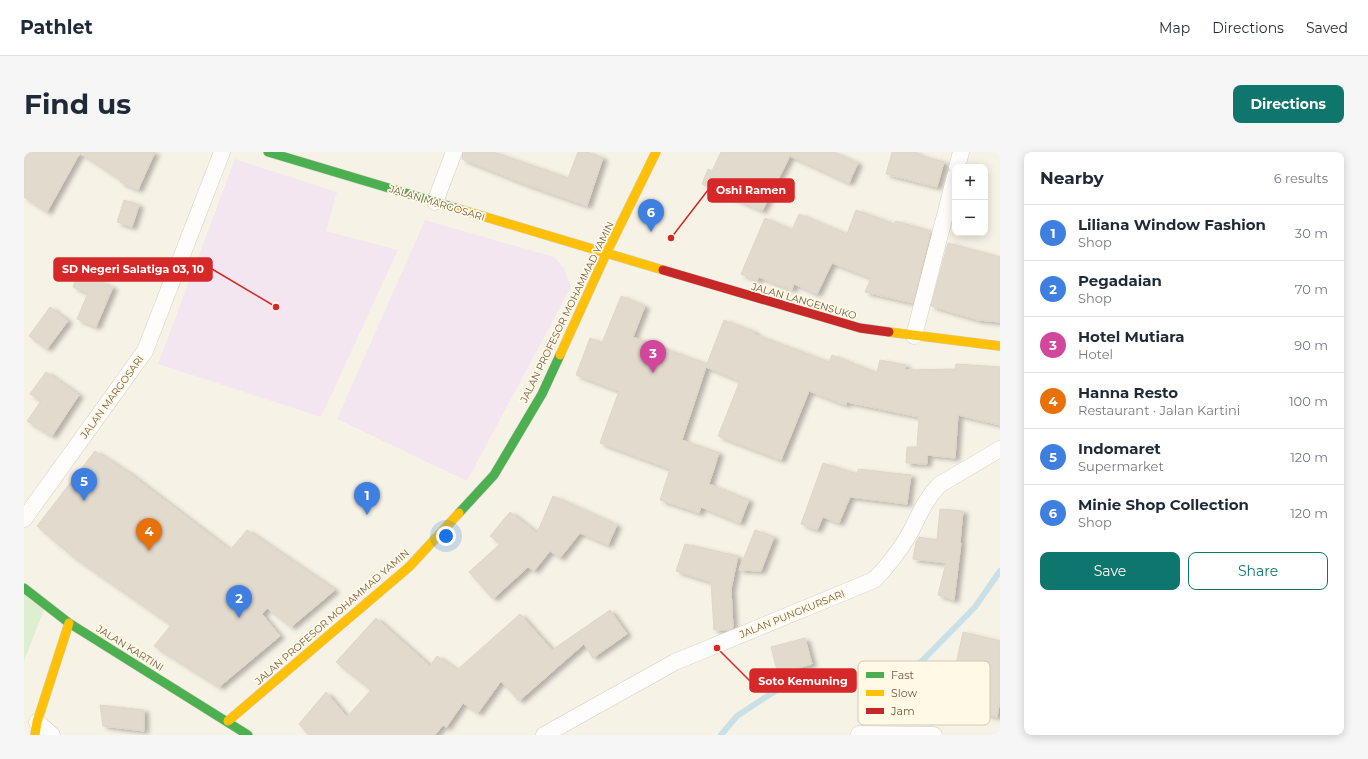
<!DOCTYPE html>
<meta charset="utf-8">
<style>
body{margin:0;font-family:Montserrat,sans-serif;background:#f6f6f7;color:#1f2937}
.controls{position:absolute;right:12px;top:12px;display:grid;overflow:hidden;border-radius:8px;box-shadow:0 2px 10px #0003}
.controls button{width:36px;height:36px;display:grid;place-items:center;padding:0;border:0;border-bottom:1px solid #e0e1e3;background:#fff;color:#1f2937;font:20px sans-serif}
.you{position:absolute;left:422px;top:384px;width:14px;height:14px;margin:-10px;border:3px solid #fff;border-radius:50%;background:#1a73e8;box-shadow:0 0 0 6px #1a73e833}
.badge{display:grid;place-items:center;width:26px;height:26px;border-radius:50%;background:#0f766e;color:#fff;font-size:13px;font-weight:700}
.pin{position:absolute;translate:-50% -33px;filter:drop-shadow(0 1px 2px #0008)}
.pin::after{content:'';position:absolute;top:21px;width:14px;height:12px;background:inherit;clip-path:polygon(0 0,100% 0,50% 100%)}
.list{margin:0;padding:0;list-style:none}
h2{display:flex;justify-content:space-between;align-items:center;height:52px;margin:0;padding:0 16px;font-size:17px}
h2 small{font-size:13px;font-weight:400;color:#747a83}
.list li{display:grid;grid-template-columns:26px 1fr auto;gap:12px;align-items:center;box-sizing:border-box;height:56px;padding:0 16px;border-top:1px solid #e0e1e3}
.list b{display:block;font-size:15px;white-space:nowrap}
.list p{margin:0;font-size:13px;white-space:nowrap;color:#747a83}
.list em{font-size:13px;font-style:normal;color:#747a83}
.actions{display:flex;gap:8px;padding:12px 16px}
.actions a{flex:1;padding:9px 0;border:1px solid #0f766e;border-radius:8px;text-align:center;font-size:14px;color:#0f766e}
.actions .main{background:#0f766e;color:#fff}
.map{position:relative;flex:none;width:976px;height:583px;overflow:hidden;border-radius:8px}
header{display:flex;align-items:center;gap:24px;box-sizing:border-box;height:56px;padding:0 20px;background:#fff;border-bottom:1px solid #e0e1e3}
header strong{font-size:19px}
nav{display:flex;gap:22px;margin-inline-start:auto;font-size:14px}
.intro{display:flex;align-items:center;justify-content:space-between;box-sizing:border-box;height:96px;padding:0 24px}
h1{margin:0;font-size:28px}
.button{padding:10px 18px;border-radius:8px;background:#0f766e;color:#fff;font-size:14px;font-weight:700}
main{display:flex;gap:24px;padding:0 24px}
aside{flex:1;background:#fff;border-radius:8px;box-shadow:0 2px 10px #0003}
.map>svg:first-child{display:block}
.education{fill:#f4e6f0}
.green{fill:#deeed0}
.lines{fill:none;stroke-linecap:round;stroke-linejoin:round}
.stream{stroke:#c8e0e6;stroke-width:6}
.building{fill:#e3dace;stroke:#dfd5c8;filter:url(#shadow)}
.street-casing{stroke:#d6cdc1;stroke-width:17}
.fast-casing{stroke:#d6cfc3;stroke-width:10}
.slow-casing{stroke:#d6cfc3;stroke-width:10}
.jam-casing{stroke:#d6cfc3;stroke-width:10}
.street{stroke:#fefdfb;stroke-width:16}
.fast{stroke:#4caf50;stroke-width:9}
.slow{stroke:#ffc107;stroke-width:9}
.jam{stroke:#c62828;stroke-width:9}
.labels{text-anchor:middle;dominant-baseline:central;stroke-width:3.5;stroke-linejoin:round;paint-order:stroke}
.street-label{font-size:10px;fill:#745d47;stroke:#fff9e6}
.key{fill:#fff9e6;stroke:#d5cab6;stroke-width:1}
.key-label{font-size:11px;fill:#745d47}
.leader{fill:none;stroke:#d62828;stroke-width:1.5}
.callout-dot{fill:#d62828;stroke:#fff9e6;stroke-width:1.5}
.callout{fill:#d62828;stroke:#d62828;stroke-width:1.5}
.callout-label{font-size:11px;text-anchor:middle;font-weight:bold;fill:#fff}
</style>
<header>
<strong>Pathlet</strong>
<nav><a>Map</a><a>Directions</a><a>Saved</a></nav>
</header>
<div class="intro"><h1>Find us</h1><a class="button">Directions</a></div>
<main>
<div class="map">
<svg width="976" height="583" viewBox="0 0 976 583">
<defs>
<filter id="shadow"><feDropShadow dx="4.5" dy="2.5" stdDeviation="2" flood-color="#0004"/></filter>
</defs>
<rect width="100%" height="100%" fill="#f7f2e6"/>
<path class="education" d="M211,7L313,40L302,79L374,98L297,265L134,212Z
M401,68L530,105L540,116L547,135L443,329L313,267Z"/>
<path class="green" d="M0,437L21,455L0,509Z"/>
<g class="lines">
<path class="stream" d="M697,583L713,564L748,541L773,528L858,532L898,509L951,455L976,419"/>
</g>
<path class="building" d="M0,0H131L114,38L96,30L97,28L56,1L23,60L0,45Z
M439,0H469L544,26L554,0H563L579,6L563,54L501,32L438,7Z
M697,0H809L834,11L825,31L766,4L738,59L678,32L684,17L688,19Z
M868,0H893L892,2L920,10L913,35L862,22Z
M100,48L115,53L108,75L93,70Z
M832,58L870,72L872,69L907,79L889,151L841,140L847,126L808,111L793,142L770,132L768,138L735,125L733,129L717,122L741,66L768,78L775,62L823,82Z
M924,91L976,105V170L954,168L907,154Z
M55,121L89,135L72,175L53,167L64,141L49,135Z
M597,144L621,154L609,185L683,212L700,168L731,180L730,182L805,210L808,203L853,221L856,208L882,213L881,218L931,217L932,212L976,215V273L934,263L931,306L903,303V312L882,311L883,295H893L895,265L823,250L822,253L785,239L757,308L694,284L716,229L682,215L658,288L695,301L685,332L725,348L716,371L677,355L675,361L636,348L646,317L576,291L595,239L552,223L566,186L578,191Z
M26,155L44,169L23,197L5,184Z
M22,220L55,243L28,284L3,269L17,249L6,242Z
M71,299L105,321L206,398L223,378L311,438L267,475L243,456L238,462L256,484L195,535L130,494L147,473L48,404L13,374Z
M799,311L834,322V317L887,323L883,352L826,345L815,371L799,365L793,378L777,372Z
M529,344L593,373L584,393L556,381L536,406L526,399L510,419L504,415L469,447L445,420L476,392L466,384L486,360L513,381Z
M916,357L939,359L936,390L937,391L930,448L914,443L922,411L889,407L892,390L895,385L913,388Z
M731,378L750,385L737,419L715,418Z
M661,392L714,404L707,437L709,476L705,478H690L687,430L652,419Z
M586,458L603,482L569,506L560,492L495,549L477,529L454,561L439,551L422,576L419,573L411,583H285L275,572L302,540L323,565L347,538L312,510L352,466L406,514L413,504L433,518L496,462L528,498Z
M939,480L976,489V548L973,565L942,557L940,567L921,562Z
M781,486L788,512L754,522L747,495Z
M76,553L120,558V579L79,574Z"/>
<g class="lines">
<g class="street-casing">
<path id="street" d="M933,15L937,0
M411,50L430,0
M890,184L931,24
M0,367L121,199L198,0
M13,570L28,583
M835,582L910,583
M520,583L651,510L850,428C864,414 876,398 886,381C895,363 901,348 915,333L976,297"/>
</g>
<g class="fast-casing">
<path id="fast" d="M244,0L435,57
M435,361L470,323L518,242L536,203
M0,436L45,471L224,583"/>
</g>
<g class="slow-casing">
<path id="slow" d="M435,57L639,118
M865,180L976,194
M536,203L582,102L632,0
M204,569L385,415L435,361
M11,583L13,570L45,471"/>
</g>
<g class="jam-casing">
<path id="jam" d="M639,118L836,176L865,180"/>
</g>
<use href="#street" class="street"/>
<use href="#fast" class="fast"/>
<use href="#slow" class="slow"/>
<use href="#jam" class="jam"/>
</g>
<g class="labels">
<g class="street-label">
<text transform="translate(413 51) rotate(17)">JALAN MARGOSARI</text>
<text transform="translate(780 149) rotate(16)">JALAN LANGENSUKO</text>
<text transform="translate(543 160) rotate(-64)">JALAN PROFESOR MOHAMMAD YAMIN</text>
<text transform="translate(88 245) rotate(-54)">JALAN MARGOSARI</text>
<text transform="translate(768 462) rotate(-22)">JALAN PUNGKURSARI</text>
<text transform="translate(308 465) rotate(-41)">JALAN PROFESOR MOHAMMAD YAMIN</text>
<text transform="translate(106 496) rotate(32)">JALAN KARTINI</text>
</g>
</g>
<rect x="834" y="509" width="132" height="64" rx="6" class="key"/>
<rect x="842" y="520" width="18" height="6" fill="#4caf50"/>
<rect x="842" y="538" width="18" height="6" fill="#ffc107"/>
<rect x="842" y="556" width="18" height="6" fill="#c62828"/>
<g class="key-label">
<text x="867" y="527">Fast</text>
<text x="867" y="545">Slow</text>
<text x="867" y="563">Jam</text>
</g>
<path class="leader" d="M647 86L684 38M252 155L188 117M693 496L726 529"/>
<g class="callout-dot">
<circle cx="647" cy="86" r="4"/>
<circle cx="252" cy="155" r="4"/>
<circle cx="693" cy="496" r="4"/>
</g>
<g class="callout">
<rect x="684" y="27" width="86" height="23" rx="4"/>
<rect x="30" y="106" width="158" height="23" rx="4"/>
<rect x="726" y="517" width="106" height="23" rx="4"/>
</g>
<g class="callout-label">
<text x="727" y="42">Oshi Ramen</text>
<text x="109" y="121">SD Negeri Salatiga 03, 10</text>
<text x="779" y="533">Soto Kemuning</text>
</g>
</svg>
<div class="controls">
<button>+</button>
<button>−</button>
</div>
<div class="you"></div>
<div class="pin badge" style="left:343px;top:363px;background:#3f7fe0">1</div>
<div class="pin badge" style="left:215px;top:466px;background:#3f7fe0">2</div>
<div class="pin badge" style="left:629px;top:221px;background:#d1479c">3</div>
<div class="pin badge" style="left:125px;top:399px;background:#e8710a">4</div>
<div class="pin badge" style="left:60px;top:349px;background:#3f7fe0">5</div>
<div class="pin badge" style="left:627px;top:80px;background:#3f7fe0">6</div>
</div>
<aside>
<h2>Nearby<small>6 results</small></h2>
<ul class="list">
<li><span class="badge" style="background:#3f7fe0">1</span><div><b>Liliana Window Fashion</b><p>Shop</p></div><em>30 m</em></li>
<li><span class="badge" style="background:#3f7fe0">2</span><div><b>Pegadaian</b><p>Shop</p></div><em>70 m</em></li>
<li><span class="badge" style="background:#d1479c">3</span><div><b>Hotel Mutiara</b><p>Hotel</p></div><em>90 m</em></li>
<li><span class="badge" style="background:#e8710a">4</span><div><b>Hanna Resto</b><p>Restaurant · Jalan Kartini</p></div><em>100 m</em></li>
<li><span class="badge" style="background:#3f7fe0">5</span><div><b>Indomaret</b><p>Supermarket</p></div><em>120 m</em></li>
<li><span class="badge" style="background:#3f7fe0">6</span><div><b>Minie Shop Collection</b><p>Shop</p></div><em>120 m</em></li>
</ul>
<div class="actions"><a class="main">Save</a><a>Share</a></div>
</aside>
</main>
